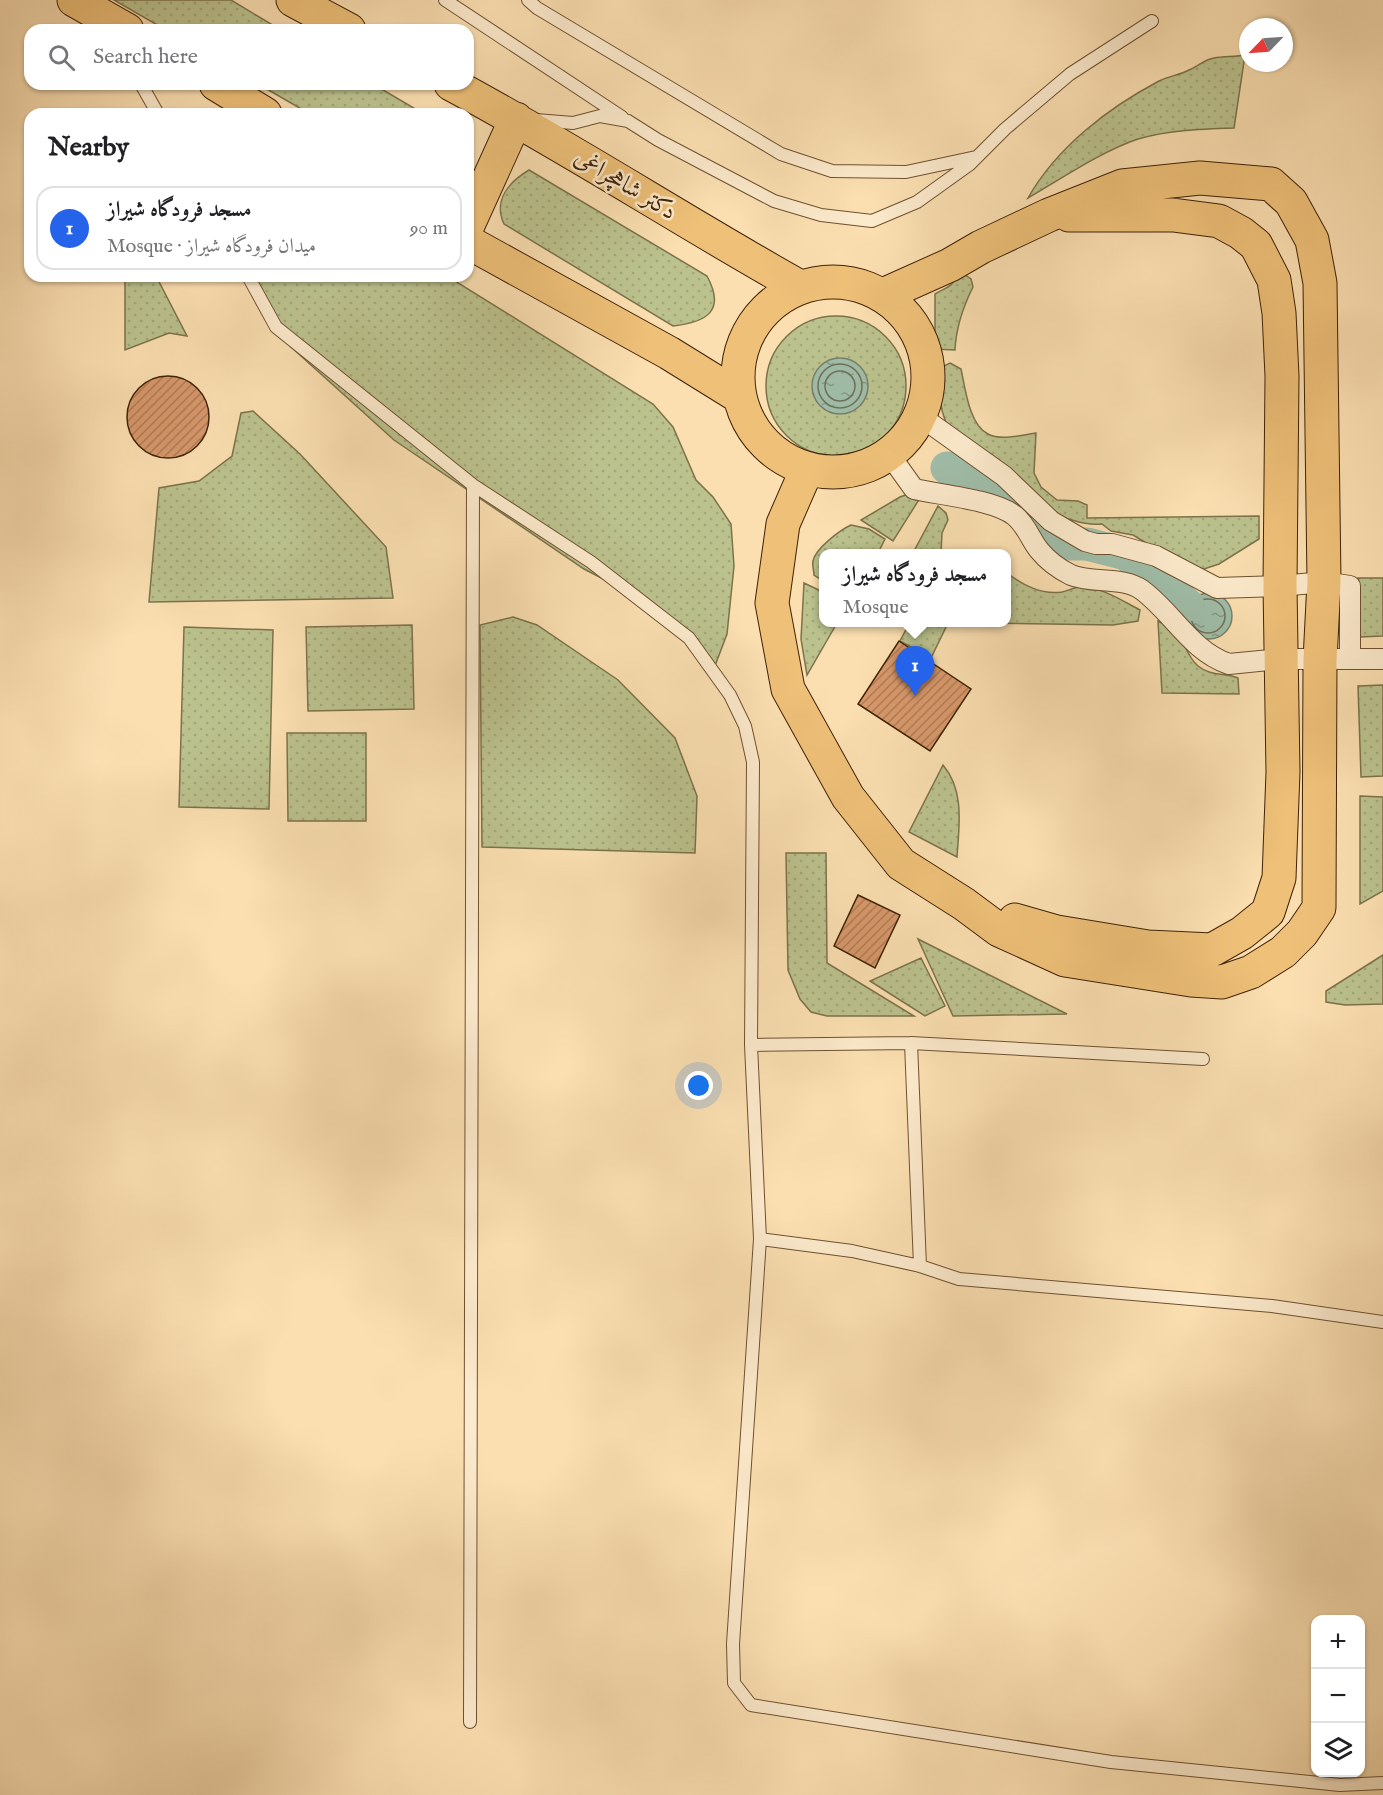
<!DOCTYPE html>
<meta charset="utf-8">
<style>
body{margin:0;font-family:"IM FELL English",Amiri,serif;background:#f6f6f6;color:#202124}
.controls{position:absolute;right:18px;bottom:18px;display:grid;overflow:hidden;border-radius:12px;box-shadow:0 2px 4px #0004}
.controls button{width:54px;height:54px;display:grid;place-items:center;padding:0;border:0;border-bottom:2px solid #e0e0e0;background:#fff;color:#202124;font:30px sans-serif}
.compass{position:absolute;left:1239px;top:18px;width:54px;height:54px;border-radius:50%;background:#fff;box-shadow:0 2px 4px #0004;rotate:245deg}
.you{position:absolute;left:699px;top:1086px;width:21px;height:21px;margin:-15px;border:4px solid #fff;border-radius:50%;background:#1a73e8;box-shadow:0 0 0 9px #1a73e833}
.badge{display:grid;place-items:center;width:39px;height:39px;border-radius:50%;background:#2563eb;color:#fff;font-size:20px;font-weight:700}
.pin{position:absolute;translate:-50% -50px;filter:drop-shadow(0 2px 3px #0008)}
.pin::after{content:'';position:absolute;top:32px;width:21px;height:18px;background:inherit;clip-path:polygon(0 0,100% 0,50% 100%)}
.popup{position:absolute;left:819px;top:549px;width:192px;height:78px;box-sizing:border-box;display:grid;place-content:center;border-radius:12px;background:#fff;filter:drop-shadow(0 2px 4px #0005);font-size:20px;white-space:nowrap;color:#757577}
.popup b{font-size:22px;color:#202124}
.popup::after{content:'';position:absolute;left:50%;top:100%;margin-left:-12px;border:12px solid transparent;border-top-color:#fff}
.list{margin:0;padding:0;list-style:none}
h2{display:flex;justify-content:space-between;align-items:center;height:78px;margin:0;padding:0 24px;font-size:26px}
h2 small{font-size:20px;font-weight:400;color:#757577}
.list li{display:grid;grid-template-columns:39px 1fr auto;gap:18px;align-items:center;box-sizing:border-box;height:84px;margin:0 12px 12px;padding:0 12px;border:2px solid #e0e0e0;border-radius:18px}
.list b{display:block;font-size:22px;white-space:nowrap}
.list p{margin:0;font-size:20px;white-space:nowrap;color:#757577}
.list em{font-size:20px;font-style:normal;color:#757577}
.icon{flex:none;width:33px;height:33px;fill:none;stroke:currentColor;stroke-width:2;stroke-linecap:round;stroke-linejoin:round}
.map{position:relative;flex:none;width:1383px;height:1795px;overflow:hidden}
.search{position:absolute;background:#fff;box-shadow:0 2px 4px #0004;left:24px;top:24px;width:450px;height:66px;display:flex;align-items:center;gap:15px;box-sizing:border-box;padding:0 21px;border-radius:18px;color:#757577;font-size:22px}
.panel{position:absolute;background:#fff;box-shadow:0 2px 4px #0004;left:24px;top:108px;width:450px;height:174px;border-radius:18px}
.map>svg:first-child{display:block}
.grass{fill:url(#grass-dots);stroke:#7d724a;stroke-width:1.5}
.water{fill:url(#water-ripples);stroke:#797f68;stroke-width:1.5}
.lines{fill:none;stroke-linecap:round;stroke-linejoin:round}
.shore{stroke:#6f7058;stroke-width:1.5}
.canal{stroke:#9fbda9;stroke-width:33}
.building{fill:url(#building-hatch);stroke:#3f2206;stroke-width:1.5}
.service-casing{stroke:#6e5131;stroke-width:14}
.pedestrian-casing{stroke:#6e5131;stroke-width:22}
.primary-casing{stroke:#3f2206;stroke-width:35}
.service{stroke:#fceacc;stroke-width:12}
.pedestrian{stroke:#fceacc;stroke-width:20}
.primary{stroke:#eec078;stroke-width:33}
.labels{text-anchor:middle;dominant-baseline:central;stroke-width:5;stroke-linejoin:round;paint-order:stroke}
.street-label{font-size:24px;fill:#3f2206;stroke:#fceacc}
</style>
<div class="map">
<svg width="1383" height="1795" viewBox="0 0 1383 1795">
<defs>
<pattern id="grass-dots" width="8" height="8" patternUnits="userSpaceOnUse" patternTransform="scale(1.5)"><rect width="8" height="8" fill="#bbc28e"/><path d="M2 2h.1M6 6h.1" fill="none" stroke="#a2a679" stroke-width="1.8" stroke-linecap="round"/></pattern>
<pattern id="water-ripples" width="26" height="14" patternUnits="userSpaceOnUse" patternTransform="scale(1.5)"><rect width="26" height="14" fill="#9fbda9"/><path d="M2 4q2-2 4 0t4 0M15 11q2-2 4 0t4 0" fill="none" stroke="#839988"/></pattern>
<pattern id="building-hatch" width="6" height="6" patternUnits="userSpaceOnUse" patternTransform="scale(1.5)"><rect width="6" height="6" fill="#d7986b"/><path d="M-1 1l2-2M0 6l6-6M5 7l2-2" fill="none" stroke="#b07c56"/></pattern>
</defs>
<rect width="100%" height="100%" fill="#fbdfb1"/>
<filter id="stains"><feTurbulence type="fractalNoise" baseFrequency=".00333" numOctaves="4"/><feColorMatrix values="0 0 0 0 .2 0 0 0 0 .09 0 0 0 0 .02 0 0 0 .5 -.17"/></filter>
<radialGradient id="worn" r=".72"><stop offset=".6" stop-color="#630" stop-opacity="0"/><stop offset="1" stop-color="#630" stop-opacity=".3"/></radialGradient>
<path class="grass" d="M114,0H231L281,30H166Z
M1245,55L1234,128C1202,129 1169,130 1138,139C1102,151 1061,179 1028,198C1057,147 1108,108 1159,81C1169,76 1180,75 1189,70C1197,67 1205,59 1214,58C1224,56 1235,57 1245,55Z
M258,84H373L424,114H310Z
M529,170L707,276C726,311 707,322 673,326L504,224C493,200 509,182 529,170Z
M964,274L971,279L973,287C963,307 956,327 955,350L935,349V294C945,288 953,287 957,276Z
M125,276H156L187,336L169,333L125,350Z
M255,276H447L653,404L673,427L696,480L713,497L731,524L734,566L727,634L713,671L648,602L584,569L394,440L290,346Z
M766 386a70 70 0 1 1 140 0a70 70 0 1 1-140 0Z
M950,363L961,369C965,387 969,425 988,434C1001,441 1022,435 1036,433L1034,473L1041,487L1057,500L1078,501L1087,505V518L1259,516V539L1219,564L1195,572L1133,535L1111,531L1102,524C1083,526 1070,518 1051,515L951,433C939,412 937,391 942,367Z
M253,411L300,454L386,547L393,598L149,602L159,488L199,481L232,456L241,413Z
M908,494L920,498L893,541L861,520L900,497Z
M938,506L946,513L948,520L942,533L941,553H913Z
M851,525L869,529L885,539L878,553L824,554L823,581L814,575C814,571 812,565 813,561C815,549 840,530 851,525Z
M1007,573C1023,585 1041,595 1062,592C1068,591 1074,587 1080,587C1102,587 1121,600 1140,610L1138,621L1113,625L980,623L1006,622Z
M1358,578H1383V636L1359,637Z
M804,583L823,592L824,622L837,623L807,675L801,639Z
M513,617L537,625L618,680L675,738L697,796L695,853L482,847L480,625Z
M1158,621C1163,624 1171,626 1175,630C1184,639 1186,656 1198,666C1210,676 1225,673 1238,678L1239,694L1162,693Z
M910,622L948,623L931,658L900,641Z
M412,625L414,709L308,711L306,627Z
M184,627L273,630L269,809L179,807Z
M1383,685V776L1361,777L1358,686Z
M287,733H366V821H288Z
M943,765C965,791 959,826 957,857L909,832Z
M1360,796L1383,797V891L1360,904Z
M786,853H826L827,963L914,1016H827L811,1012L800,999L788,970Z
M918,939L1067,1014L953,1016Z
M1383,955V1004L1345,1005L1326,1002V991Z
M921,958L945,1006L925,1016L870,981Z"/>
<path class="water" d="M812 386a28 28 0 1 1 56 0a28 28 0 1 1-56 0Z
M1186 616a23 23 0 1 1 46 0a23 23 0 1 1-46 0Z"/>
<g class="lines">
<path class="shore" d="M818 386a22 22 0 1 1 44 0a22 22 0 1 1-44 0Z
M825 386a15 15 0 1 1 30 0a15 15 0 1 1-30 0Z
M1191 616a17 17 0 1 1 34 0a17 17 0 1 1-34 0Z"/>
<path class="canal" d="M947,468L983,474L1003,483L1020,500L1031,521L1042,532L1056,540L1071,544H1087L1126,554L1188,605"/>
</g>
<path class="building" d="M127 417a41 41 0 1 1 82 0a41 41 0 1 1-82 0Z
M899,641L971,689L930,751L858,704Z
M858,895L900,915L875,968L834,946Z"/>
<g class="lines">
<g class="service-casing">
<path id="service" d="M445,0L622,117
M528,0L537,8L781,154L832,171L906,172L976,157
M141,84L158,114
M536,120L573,123L600,116L628,121L658,140L774,201L821,215L872,221L917,202L970,164L1005,129L1070,74L1152,21
M248,276L276,327L473,485L591,562L689,638L730,695L745,726L753,762L751,1045L760,1239L852,1251L920,1266L959,1279L1272,1306L1383,1322
M911,1043L920,1266
M751,1045L911,1043L1203,1059
M760,1239L733,1644L734,1683L751,1705L1111,1762L1340,1785L1383,1783
M470,1722L473,485"/>
</g>
<g class="pedestrian-casing">
<path id="pedestrian" d="M920,416L1004,476L1051,521L1085,541L1096,544H1112L1156,556L1217,588L1280,586L1324,582L1350,586V659
M889,454L914,489C941,495 996,500 1015,516C1027,526 1030,539 1039,550C1047,560 1059,569 1071,575C1093,584 1122,576 1142,590C1173,613 1191,651 1229,664L1280,659H1383"/>
</g>
<g class="primary-casing">
<path id="primary" d="M74,0L127,30
M293,0L349,30
M216,84L265,114
M451,84C569,147 682,221 800,287
M468,225L516,119
M468,242L669,353L740,397
M738 377a95 95 0 1 1 190 0a95 95 0 1 1-190 0Z
M807,469L783,524L772,603L788,689L848,797L901,864L964,904L999,930L1065,960L1191,980L1222,982L1251,972L1283,952L1302,933L1319,908L1320,660L1324,582L1320,283L1312,240L1291,202L1271,184L1200,178L1122,186L1049,215L981,247L950,265L883,295
M1015,920L1057,932L1148,947L1212,950L1242,933L1268,912L1279,878L1283,772L1280,586L1282,376L1279,313L1274,280L1256,245L1241,233L1219,221L1173,215H1069"/>
</g>
<use href="#service" class="service"/>
<use href="#pedestrian" class="pedestrian"/>
<use href="#primary" class="primary"/>
</g>
<g class="labels">
<g class="street-label">
<text transform="translate(625 185) rotate(31)">دکتر شاهچراغی</text>
</g>
</g>
<rect width="100%" height="100%" filter="url(#stains)"/>
<rect width="100%" height="100%" fill="url(#worn)"/>
</svg>
<div class="controls">
<button>+</button>
<button>−</button>
<button><svg class="icon" aria-label="layers" viewBox="0 0 24 24"><path d="M12 4l9 5-9 5-9-5zM3 14l9 5 9-5"/></svg></button>
</div>
<svg class="compass" viewBox="-18 -18 36 36"><path d="M0-13l5 13h-10z" fill="#e53935"/><path d="M0 13l5-13h-10z" fill="#757577"/></svg>
<div class="you"></div>
<div class="pin badge" style="left:915px;top:696px">1</div>
<div class="popup"><b>مسجد فرودگاه شیراز</b>Mosque</div>
<div class="search"><svg class="icon" aria-label="search" viewBox="0 0 24 24"><circle cx="10" cy="10" r="6"/><path d="M15 15l6 6"/></svg>Search here</div>
<section class="panel">
<h2>Nearby<small></small></h2>
<ul class="list">
<li><span class="badge">1</span><div><b>مسجد فرودگاه شیراز</b><p>Mosque · میدان فرودگاه شیراز</p></div><em>90 m</em></li>
</ul>
</section>
</div>
